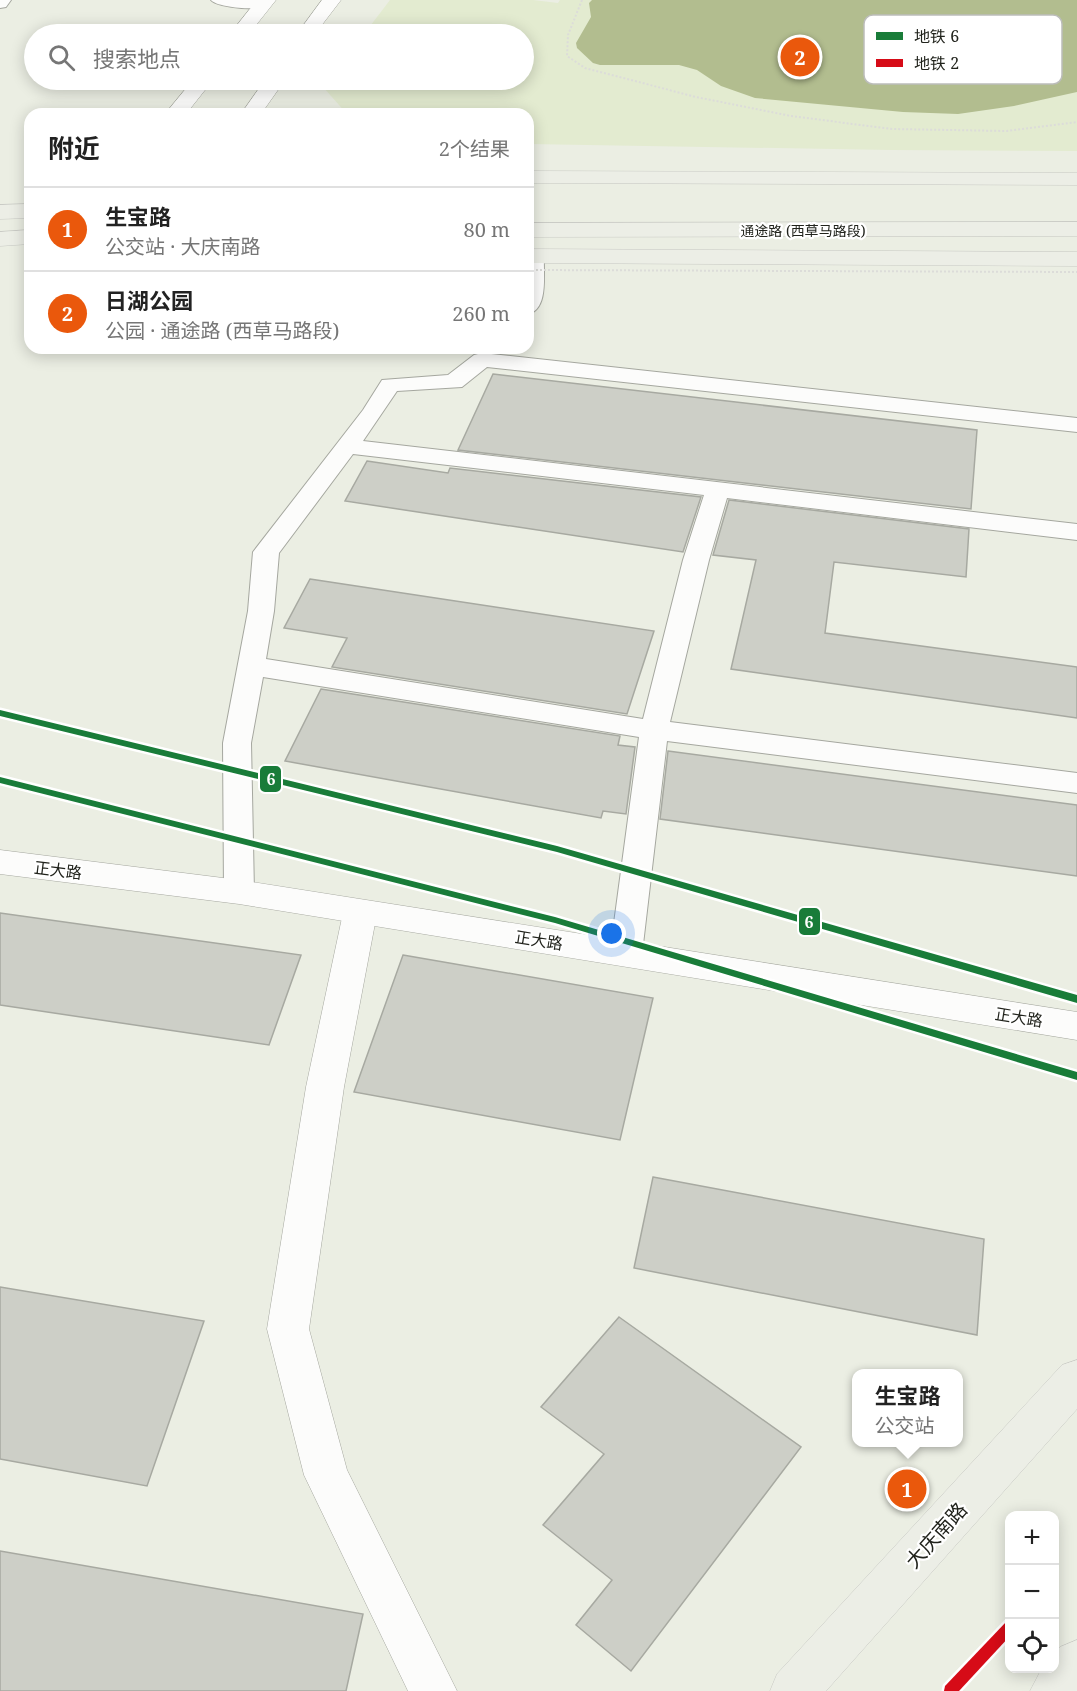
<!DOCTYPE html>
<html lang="zh">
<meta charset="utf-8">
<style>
body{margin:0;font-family:"Noto Serif","Noto Sans SC",serif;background:#f6f6f6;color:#222}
.controls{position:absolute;right:18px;bottom:18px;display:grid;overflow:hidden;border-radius:12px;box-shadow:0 3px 15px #0003}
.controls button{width:54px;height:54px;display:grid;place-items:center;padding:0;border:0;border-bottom:2px solid #e0e0e0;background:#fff;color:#222;font:30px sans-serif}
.you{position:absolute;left:612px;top:934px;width:21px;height:21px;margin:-15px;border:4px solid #fff;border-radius:50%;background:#1a73e8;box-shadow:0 0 0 9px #1a73e833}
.badge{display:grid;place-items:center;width:39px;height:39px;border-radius:50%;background:#ea580c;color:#fff;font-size:20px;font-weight:700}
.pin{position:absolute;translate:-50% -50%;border:3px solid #fff;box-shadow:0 2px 6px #0006}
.popup{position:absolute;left:852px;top:1369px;width:111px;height:78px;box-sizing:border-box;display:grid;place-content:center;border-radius:12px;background:#fff;filter:drop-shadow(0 2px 4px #0005);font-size:20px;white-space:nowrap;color:#767676}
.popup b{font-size:22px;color:#222}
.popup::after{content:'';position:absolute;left:50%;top:100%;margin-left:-12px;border:12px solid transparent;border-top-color:#fff}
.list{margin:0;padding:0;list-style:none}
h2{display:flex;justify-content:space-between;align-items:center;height:78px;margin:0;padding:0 24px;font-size:26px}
h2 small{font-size:20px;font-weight:400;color:#767676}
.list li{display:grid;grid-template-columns:39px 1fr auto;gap:18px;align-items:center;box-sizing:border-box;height:84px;padding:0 24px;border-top:2px solid #e0e0e0}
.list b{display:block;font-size:22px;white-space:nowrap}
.list p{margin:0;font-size:20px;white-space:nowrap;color:#767676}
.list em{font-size:20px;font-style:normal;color:#767676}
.icon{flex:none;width:33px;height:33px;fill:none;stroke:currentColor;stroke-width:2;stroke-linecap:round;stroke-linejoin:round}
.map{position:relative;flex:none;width:1077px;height:1691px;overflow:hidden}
.search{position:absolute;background:#fff;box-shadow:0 3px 15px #0003;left:24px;top:24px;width:510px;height:66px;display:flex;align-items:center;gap:15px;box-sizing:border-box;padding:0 21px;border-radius:33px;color:#767676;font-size:22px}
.panel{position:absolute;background:#fff;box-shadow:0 3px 15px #0003;left:24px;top:108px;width:510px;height:246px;border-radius:18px}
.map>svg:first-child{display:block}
.green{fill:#e3ebd0}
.water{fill:#b2bd8f}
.building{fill:#cdcfc7;stroke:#a7a9a1;stroke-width:1.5}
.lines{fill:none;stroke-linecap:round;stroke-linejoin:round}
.lane-casing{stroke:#a5a79f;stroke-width:2}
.street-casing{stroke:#a5a79f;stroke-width:1}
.secondary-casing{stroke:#a5a79f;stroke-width:1}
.primary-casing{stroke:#c7c8c3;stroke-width:1}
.path{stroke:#dcdcd9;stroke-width:2;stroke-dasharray:2 2;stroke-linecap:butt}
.lane{fill:#fcfcfb;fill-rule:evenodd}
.street{fill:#fcfcfb;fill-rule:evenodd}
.secondary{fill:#fcfcfb;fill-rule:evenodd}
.primary{fill:#eceee6;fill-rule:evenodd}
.path-bridge{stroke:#dcdcd9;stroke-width:2;stroke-dasharray:2 2;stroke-linecap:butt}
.metro-1-casing{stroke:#fff;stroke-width:5}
.metro-2-casing{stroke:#fff;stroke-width:5}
.metro-1{fill:#197c39;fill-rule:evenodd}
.metro-2{fill:#d60b17;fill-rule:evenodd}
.labels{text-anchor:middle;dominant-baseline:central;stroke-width:4.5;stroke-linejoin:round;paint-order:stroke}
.far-street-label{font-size:14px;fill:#21231c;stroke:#fff}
.street-label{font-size:16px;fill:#21231c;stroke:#fff}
.near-street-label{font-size:20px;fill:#21231c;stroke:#fff}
.key{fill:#fff;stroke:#bcbdbb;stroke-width:1.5}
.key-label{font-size:16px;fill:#21231c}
.line-badge{stroke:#fff;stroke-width:2}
.badge-label{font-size:16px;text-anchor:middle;font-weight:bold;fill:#fff}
</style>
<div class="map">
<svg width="1077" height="1691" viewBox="0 0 1077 1691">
<rect width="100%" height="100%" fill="#ebeee3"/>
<path class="green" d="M390,0H533L558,3L560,0H1077V151L891,150L528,144V114H347L323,87L329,80H524V34H364Z"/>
<path class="water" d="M592,0H1077V92L1014,106L958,114L903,112L755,98L721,86L697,70L679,65H600L593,63L577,48L576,43L591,17L589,3Z"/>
<path class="building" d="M493,374L977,430L971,509L458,450Z
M367,461L448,473L450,468L701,497L683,552L345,501Z
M729,500L969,529L966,577L834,562L825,633L1077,667V718L731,669L756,560L713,555Z
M310,579L654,631L627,714L332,667L347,638L284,628Z
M321,689L620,736L618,745L635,747L626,814L603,811L601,818L285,761Z
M668,751L1077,805V876L660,819Z
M0,913L301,955L269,1045L0,1005Z
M403,955L653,998L620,1140L354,1092Z
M653,1177L984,1239L977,1335L634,1268Z
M0,1287L204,1321L147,1486L0,1459Z
M619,1317L801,1447L631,1671L576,1625L612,1580L543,1525L604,1454L541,1407Z
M0,1551L363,1614L346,1691H0Z"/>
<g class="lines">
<g class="lane-casing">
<path id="lane" d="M0,0H11L6,7L0,8Z
M211,0H268L272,4C266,12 217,8 211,0Z
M534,250L541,252L544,256C543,274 549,309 528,314V251Z
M482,353L1077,418V432L487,367L462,387L397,391L363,441L1077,524V540L727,498L709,560L670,722L1077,773V793L667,741L642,953L637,962L626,965L615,962L610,953L639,737L263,677L251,743L254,892L250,900L239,903L228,900L224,892L223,743L248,611L253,552L363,410L382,380L448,375L474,355ZM353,454L704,495L683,560L643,719L266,659L274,611L279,553Z"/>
</g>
<g class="street-casing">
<path id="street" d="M360,900L372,904L377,913L344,1087L309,1329L347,1470L457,1691H408L304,1475L267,1329L306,1087L343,913L348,904Z"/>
</g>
<g class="secondary-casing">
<path id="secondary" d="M257,0H276L249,34H230Z
M322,0H341L315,34H297Z
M193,80H213L186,114H165Z
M265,80H285L261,114H241Z
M0,850L239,880L1077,1012V1040L239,904L0,874Z"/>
</g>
<g class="primary-casing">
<path id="primary" d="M528,171L1077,173V185L528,183Z
M30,204V218L0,219V205Z
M1077,222V236L528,237V223Z
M30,230V244L0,246V232Z
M528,249L1077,252V266L528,263Z
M1077,1360V1409L826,1691H770L777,1674L1062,1365Z
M1077,1640V1691H1030L1042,1668H1054V1654L1060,1647Z"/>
</g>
<path class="path" d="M582,0L568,35L567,56L585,68L696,97L791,116L892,129L1007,131L1077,122"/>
<use href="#lane" class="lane"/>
<use href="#street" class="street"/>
<use href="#secondary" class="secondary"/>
<use href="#primary" class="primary"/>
<path class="path-bridge" d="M528,270L1077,272"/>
<g class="metro-1-casing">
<path id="metro-1" d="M0,710L557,846L1077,995V1003L557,852L0,716Z
M0,777L555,917L1077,1072V1080L555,923L0,783Z"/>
</g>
<g class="metro-2-casing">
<path id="metro-2" d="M1010,1620V1636L959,1691H944L945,1686L1006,1622Z"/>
</g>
<use href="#metro-1" class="metro-1"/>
<use href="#metro-2" class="metro-2"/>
</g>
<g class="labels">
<g class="far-street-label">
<text x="803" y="230">通途路 (西草马路段)</text>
</g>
<g class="street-label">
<text transform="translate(58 870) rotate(7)">正大路</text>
<text transform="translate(539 940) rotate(9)">正大路</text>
<text transform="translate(1019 1017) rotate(9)">正大路</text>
</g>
<g class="near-street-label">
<text transform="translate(936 1535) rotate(-48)">大庆南路</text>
</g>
</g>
<rect x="864" y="15" width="198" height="69" rx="9" class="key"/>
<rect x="876" y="32" width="27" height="8" fill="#197c39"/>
<rect x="876" y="59" width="27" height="8" fill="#d60b17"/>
<g class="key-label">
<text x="914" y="42">地铁 6</text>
<text x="914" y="69">地铁 2</text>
</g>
<g class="line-badge">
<rect x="259" y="765" width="23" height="28" rx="6" fill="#197c39"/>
<rect x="798" y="907" width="23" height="29" rx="6" fill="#197c39"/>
</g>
<g class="badge-label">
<text x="271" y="785">6</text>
<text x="809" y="928">6</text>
</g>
</svg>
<div class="controls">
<button>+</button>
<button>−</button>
<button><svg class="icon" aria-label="locate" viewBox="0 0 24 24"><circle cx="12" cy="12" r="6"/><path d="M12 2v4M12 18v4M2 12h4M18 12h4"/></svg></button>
</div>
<div class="you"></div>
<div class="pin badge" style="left:907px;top:1489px">1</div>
<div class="popup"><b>生宝路</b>公交站</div>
<div class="pin badge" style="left:800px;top:57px">2</div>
<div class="search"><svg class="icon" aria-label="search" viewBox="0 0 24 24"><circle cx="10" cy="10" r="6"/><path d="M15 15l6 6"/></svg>搜索地点</div>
<section class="panel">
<h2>附近<small>2个结果</small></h2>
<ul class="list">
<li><span class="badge">1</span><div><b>生宝路</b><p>公交站 · 大庆南路</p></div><em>80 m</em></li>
<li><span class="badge">2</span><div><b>日湖公园</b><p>公园 · 通途路 (西草马路段)</p></div><em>260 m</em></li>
</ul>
</section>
</div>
